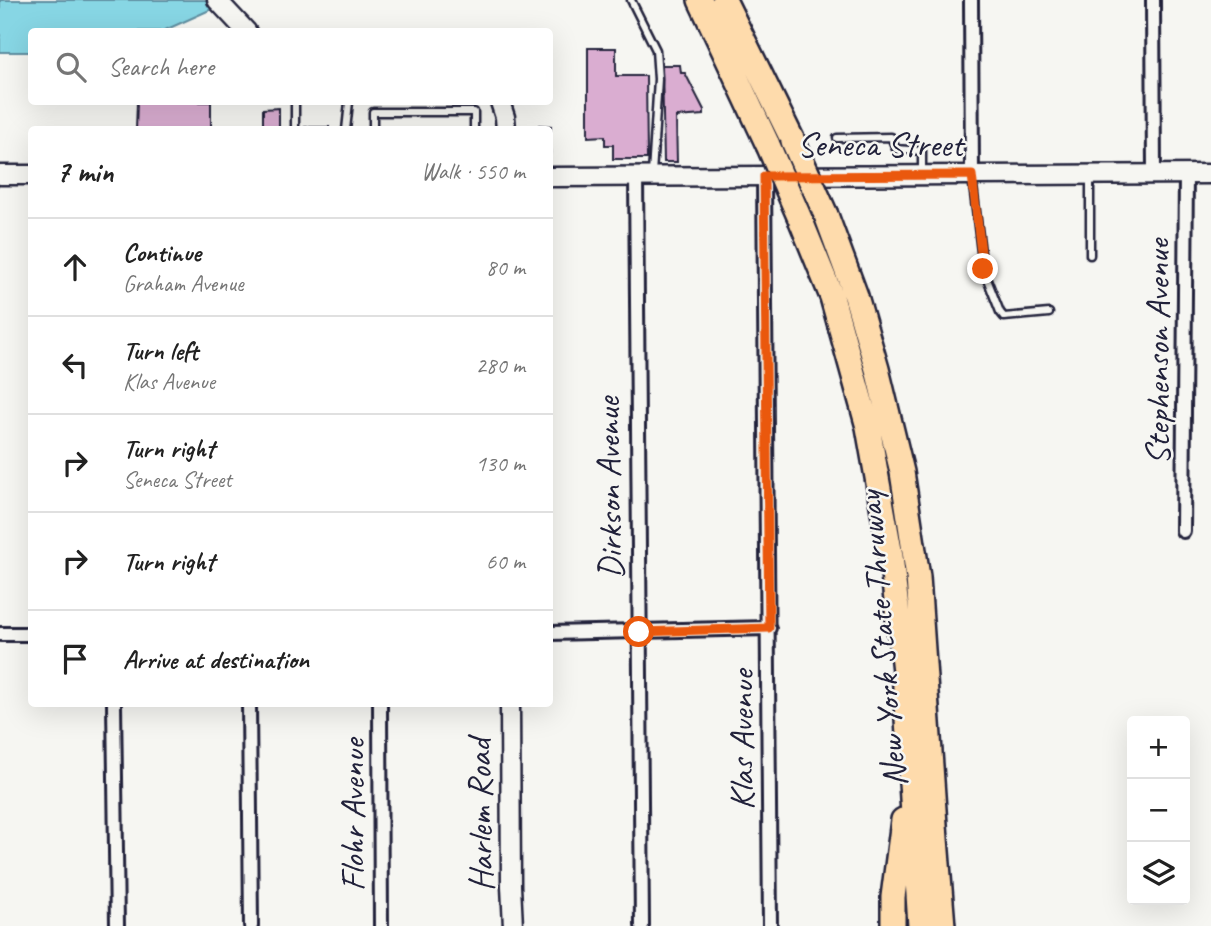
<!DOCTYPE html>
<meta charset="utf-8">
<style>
body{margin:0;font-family:Caveat,sans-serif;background:#f2f2f2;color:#222}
.controls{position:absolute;right:21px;bottom:21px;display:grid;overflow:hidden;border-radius:7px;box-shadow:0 7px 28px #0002}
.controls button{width:63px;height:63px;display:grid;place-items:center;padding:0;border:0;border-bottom:2px solid #e0e0e0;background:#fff;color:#222;font:35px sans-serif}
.stop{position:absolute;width:21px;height:21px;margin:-16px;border:5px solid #ea580c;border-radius:50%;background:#fff}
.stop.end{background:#ea580c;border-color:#fff;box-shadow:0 2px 7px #0008}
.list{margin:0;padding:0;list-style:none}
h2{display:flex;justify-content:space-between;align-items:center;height:91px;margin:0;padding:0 28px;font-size:30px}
h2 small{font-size:23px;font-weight:400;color:#767676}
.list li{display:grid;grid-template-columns:46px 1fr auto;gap:21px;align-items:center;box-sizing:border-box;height:98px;padding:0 28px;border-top:2px solid #e0e0e0}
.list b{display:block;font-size:26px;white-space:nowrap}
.list p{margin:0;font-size:23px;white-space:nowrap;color:#767676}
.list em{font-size:23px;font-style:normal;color:#767676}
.icon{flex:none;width:38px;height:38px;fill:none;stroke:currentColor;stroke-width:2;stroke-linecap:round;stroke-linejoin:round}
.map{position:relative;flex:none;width:1211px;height:926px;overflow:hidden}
.search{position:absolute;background:#fff;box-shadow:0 7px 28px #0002;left:28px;top:28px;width:525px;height:77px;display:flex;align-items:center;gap:18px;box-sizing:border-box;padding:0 24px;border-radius:7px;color:#767676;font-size:26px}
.panel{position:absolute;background:#fff;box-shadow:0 7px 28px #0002;left:28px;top:126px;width:525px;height:581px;border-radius:7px}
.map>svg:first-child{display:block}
.water{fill:#87d6e4;stroke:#5f8ea0;stroke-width:2}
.building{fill:#daadd1;stroke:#22223b;stroke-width:2}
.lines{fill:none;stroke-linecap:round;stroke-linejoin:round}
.lane-casing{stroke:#22223b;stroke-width:11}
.street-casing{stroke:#22223b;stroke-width:18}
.secondary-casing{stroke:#22223b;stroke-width:23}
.highway-casing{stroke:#22223b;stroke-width:28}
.lane{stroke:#f6f6f2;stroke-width:6}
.street{stroke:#f6f6f2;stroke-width:12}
.secondary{stroke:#f6f6f2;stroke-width:18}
.highway{stroke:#fedbac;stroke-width:23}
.highway-bridge-casing{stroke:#22223b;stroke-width:28;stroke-linecap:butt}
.highway-bridge{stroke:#fedbac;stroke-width:23}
.route{stroke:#ea580c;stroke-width:9}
.labels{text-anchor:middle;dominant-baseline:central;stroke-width:5;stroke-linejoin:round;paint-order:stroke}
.street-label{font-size:35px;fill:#22223b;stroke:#f6f6f2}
</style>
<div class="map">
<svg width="1211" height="926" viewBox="0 0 1211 926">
<rect width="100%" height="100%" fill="#f6f6f2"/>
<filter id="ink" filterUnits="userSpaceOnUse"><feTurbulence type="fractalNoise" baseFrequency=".0143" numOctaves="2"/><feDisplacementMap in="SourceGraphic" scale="14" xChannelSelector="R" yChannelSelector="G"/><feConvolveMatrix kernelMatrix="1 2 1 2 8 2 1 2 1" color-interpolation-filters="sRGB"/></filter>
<g filter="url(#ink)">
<path class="water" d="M0,0H232L163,31L32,32L31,52H0Z"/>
<path class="building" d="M588,48H616V76H646L647,159H613V145H605V136L588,137Z
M662,65H680L681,73H685L704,110V115L676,117L677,162H664Z
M137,102H211V130H136Z
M279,108V130H263V109Z
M539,125L551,126L550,156V130H539Z
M305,127H329V130H305Z"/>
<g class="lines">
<g class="lane-casing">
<path id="lane" d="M631,0L656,50L658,79L652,174
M295,130V102
M346,130L349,102
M373,130V112H474V130
M837,138L891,137L896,149L922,151V172
M972,177L983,269L1000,312L1004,317L1049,313
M1090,177V255"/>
</g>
<g class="street-casing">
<path id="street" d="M971,0L972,175
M1153,0L1154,174
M636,176L642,926
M764,176L770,926
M1183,531L1186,174
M550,633L769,628
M0,634H32
M114,704L117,926
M249,704L251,926
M380,704L381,926"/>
</g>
<g class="secondary-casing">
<path id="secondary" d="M217,0L247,32
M500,102L505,117L506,130
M0,175H32
M550,177L1211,174
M510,704L511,886L513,926"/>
</g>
<g class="highway-casing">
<path id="highway" d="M700,0L768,145
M724,0L793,141
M826,215L856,296L877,369L902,472L918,577L936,839L943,926
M801,221L832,297L868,427L891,556L904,671L920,926
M893,926V897L903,820"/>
</g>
<use href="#lane" class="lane"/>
<use href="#street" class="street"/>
<use href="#secondary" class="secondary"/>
<use href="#highway" class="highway"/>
<g class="highway-bridge-casing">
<path id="highway-bridge" d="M793,141L826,215
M768,145L801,221"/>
</g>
<use href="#highway-bridge" class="highway-bridge"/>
</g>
</g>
<g class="lines" filter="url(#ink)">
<path class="route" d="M639,632L769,628L764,176L972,175L983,269"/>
</g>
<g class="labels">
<g class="street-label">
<text x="880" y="144">Seneca Street</text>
<text transform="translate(1157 352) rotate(-90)">Stephenson Avenue</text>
<text transform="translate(609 488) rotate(-91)">Dirkson Avenue</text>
<text transform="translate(882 639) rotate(-95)">New York State Thruway</text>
<text transform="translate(741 740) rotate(-90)">Klas Avenue</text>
<text transform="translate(352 815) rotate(-90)">Flohr Avenue</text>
<text transform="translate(480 815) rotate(-91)">Harlem Road</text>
</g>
</g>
</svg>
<div class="controls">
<button>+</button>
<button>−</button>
<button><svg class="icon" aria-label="layers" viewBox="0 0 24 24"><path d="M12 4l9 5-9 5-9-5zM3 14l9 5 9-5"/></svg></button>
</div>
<div class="stop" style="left:639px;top:632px"></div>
<div class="stop end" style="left:983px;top:269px"></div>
<div class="search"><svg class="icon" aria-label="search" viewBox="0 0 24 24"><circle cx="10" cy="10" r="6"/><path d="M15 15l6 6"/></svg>Search here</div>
<section class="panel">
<h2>7 min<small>Walk · 550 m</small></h2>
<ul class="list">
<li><svg class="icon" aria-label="ahead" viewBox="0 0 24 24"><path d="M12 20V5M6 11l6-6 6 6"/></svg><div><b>Continue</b><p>Graham Avenue</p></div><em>80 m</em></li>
<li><svg class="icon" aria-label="left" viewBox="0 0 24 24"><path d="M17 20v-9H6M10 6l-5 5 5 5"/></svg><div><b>Turn left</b><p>Klas Avenue</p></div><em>280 m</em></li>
<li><svg class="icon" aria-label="right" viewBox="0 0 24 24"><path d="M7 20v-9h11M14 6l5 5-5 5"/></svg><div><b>Turn right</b><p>Seneca Street</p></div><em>130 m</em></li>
<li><svg class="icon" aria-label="right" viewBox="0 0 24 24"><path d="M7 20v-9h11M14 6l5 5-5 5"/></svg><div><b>Turn right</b></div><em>60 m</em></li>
<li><svg class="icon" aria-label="arrive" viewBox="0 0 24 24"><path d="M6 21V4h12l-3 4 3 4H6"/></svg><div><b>Arrive at destination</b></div></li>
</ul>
</section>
</div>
